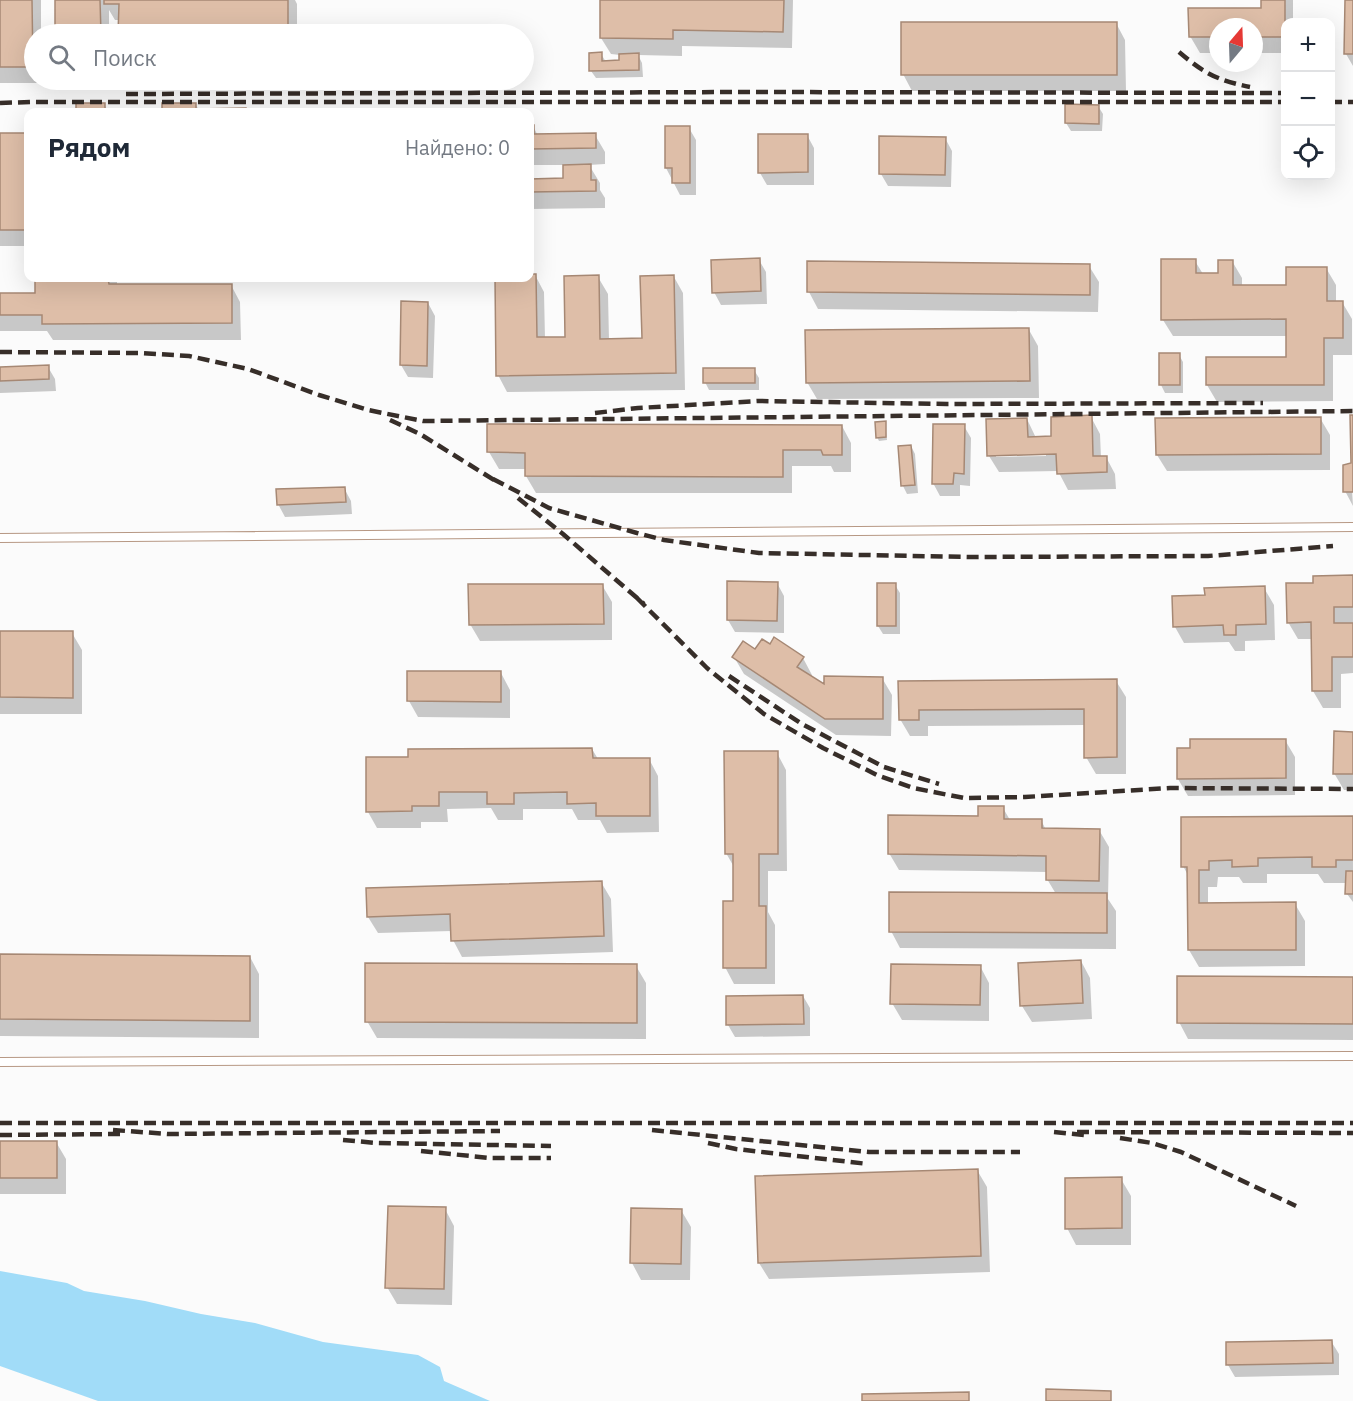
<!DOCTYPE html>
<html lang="ru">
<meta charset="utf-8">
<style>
body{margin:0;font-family:"IBM Plex Sans",sans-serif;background:#f2f2f3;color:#1f2937}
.controls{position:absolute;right:18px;top:18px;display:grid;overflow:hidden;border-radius:12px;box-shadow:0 6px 24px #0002}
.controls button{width:54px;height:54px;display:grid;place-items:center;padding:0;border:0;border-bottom:2px solid #e0e1e3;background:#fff;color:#1f2937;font:30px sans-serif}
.compass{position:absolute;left:1209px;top:18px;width:54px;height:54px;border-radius:50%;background:#fff;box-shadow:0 6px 24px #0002;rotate:19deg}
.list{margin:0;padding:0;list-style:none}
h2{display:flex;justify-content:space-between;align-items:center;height:78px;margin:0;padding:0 24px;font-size:26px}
h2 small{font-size:20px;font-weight:400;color:#747a83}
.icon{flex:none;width:33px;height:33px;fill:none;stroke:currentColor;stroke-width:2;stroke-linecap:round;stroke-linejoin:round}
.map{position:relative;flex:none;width:1353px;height:1401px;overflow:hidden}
.search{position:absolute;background:#fff;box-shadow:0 6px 24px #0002;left:24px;top:24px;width:510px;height:66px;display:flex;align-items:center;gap:15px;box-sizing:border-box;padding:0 21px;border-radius:33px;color:#747a83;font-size:22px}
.panel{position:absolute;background:#fff;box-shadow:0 6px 24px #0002;left:24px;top:108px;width:510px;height:174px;border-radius:12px}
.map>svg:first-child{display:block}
.water{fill:#a1dcf8}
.shadow{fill:#0003;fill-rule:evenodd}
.building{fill:#debea8;stroke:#a68874;stroke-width:1.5}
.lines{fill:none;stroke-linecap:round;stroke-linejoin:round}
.service-casing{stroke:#b79884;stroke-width:10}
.service{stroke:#fff;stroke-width:8}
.rail{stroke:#372e29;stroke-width:4.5;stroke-dasharray:12 6;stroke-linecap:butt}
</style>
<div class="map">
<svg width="1353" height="1401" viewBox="0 0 1353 1401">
<rect width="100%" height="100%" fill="#fbfbfb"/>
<path class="water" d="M0,1271L67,1283L84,1291L145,1301L201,1314L255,1323L323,1342L418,1355L440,1367L444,1381L490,1401H98L0,1366Z"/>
<path class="shadow" d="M0,0H41V34H34V80H42V83H0Z
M57,0H295L297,4V34H120V20H115L109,10V34H57Z
M602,0H793L792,48L682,46V56L638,55L642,63L643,77L596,78L591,71L601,54L606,62H621L620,55L611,54L601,38Z
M1263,0H1293V22H1286V53H1254V27H1218V53H1200L1190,36L1263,9Z
M1347,0H1353V66L1346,54Z
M1116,23L1125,40L1126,91H912L903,74Z
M125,80H232V87H130Z
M77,104H104L108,112H77Z
M163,104H195L199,110H245L247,112H163Z
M1098,106L1103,114L1102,131H1071L1066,123Z
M530,126H533L538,136L595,135L605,152V164L589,165L600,183V190L605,198V208L530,209ZM533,165H564V180H533Z
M689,128L696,140V195H680L666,168Z
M0,135H28V246H0Z
M807,135L814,148V185H767L760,173Z
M945,138L952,151L951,187L888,186L881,174Z
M759,260L766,272L767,304L721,305L714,292Z
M1195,261L1203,274H1219L1232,261L1242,278V287H1288L1326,268L1336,285V302H1342L1352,319V355H1333V401L1217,402L1207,385L1288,358L1287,336H1173L1163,320Z
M1089,266L1099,282L1098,312L818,309L809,292Z
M530,275H535L544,292L545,339L566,338L598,277L608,294L609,340L643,339L674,277L683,293L685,390L507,392L498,375L496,278H530Z
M94,278H117V285H231L240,302L241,340H53L47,331H0V295H37L94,280Z
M428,303L435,316L433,378L408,377L401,365Z
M1029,330L1038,346L1039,398L817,399L807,382Z
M1179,355L1183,362V393H1165L1161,385Z
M48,367L55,379L56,391L0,393V369Z
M754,370L759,378V390H709L705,382Z
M1091,417L1100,434L1101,458L1106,457L1115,474L1116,489L1068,490L1058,471L999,472L989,456L1027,419L1036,438H1053ZM1046,453V456L996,457V454Z
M1353,417V490H1352L1353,506L1345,491L1353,464Z
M1320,418L1330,435V470L1167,471L1157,455Z
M885,423L887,440L879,441L877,437Z
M842,426L851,443V472H834L831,466H792V493H536L526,476V469H499L489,452Z
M964,426L971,438L970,486L960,485V496H940L933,483Z
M911,446L915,454L918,493L907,494L903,486Z
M344,488L351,501L352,514L285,517L278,504Z
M1353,577V673L1341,674V708H1323L1313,691L1312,639H1298L1288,622L1315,584Z
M777,583L784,596V633L735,632L728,620Z
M602,585L612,602V640L480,641L470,624Z
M895,585L900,593V634H883L878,626Z
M1264,588L1274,605L1275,640L1245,641V651H1235L1229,642L1184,643L1175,627L1206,596Z
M0,633H72L82,650V714H0Z
M770,646L803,658L812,675L811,677L825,687L882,678L892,695L891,736L836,735L744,674L734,657Z
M501,673L510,690V718L418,717L409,701Z
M1116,681L1126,697V774H1096L1086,757V725L928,726V736H910L900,719V683Z
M1353,733V790H1344L1334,773Z
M1285,740L1295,757V795L1188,796L1178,779Z
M592,749L598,759H649L658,776L659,832L607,833L600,820H578L572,809H523V820H498L491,808L447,809L448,822H421V828H377L368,812L410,758Z
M777,753L786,770L787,871H768V912L775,925V984H734L725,967L734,903V867L726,853Z
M1003,808L1010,820H1041L1046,830H1099L1109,847L1108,899L1116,911V949L900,948L891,931L1056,894L1047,879V872L899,870L889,853Z
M1353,818V902L1347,894V883H1324L1318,874H1267V883H1243L1239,877H1218L1217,887H1208V904H1295L1305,921V966L1199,967L1189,950V877L1183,866Z
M601,882L611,899L613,952L462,957L453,940L452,931L378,933L368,917Z
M0,955L250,957L259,974V1038L0,1036Z
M1081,961L1090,978L1092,1019L1032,1022L1022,1006Z
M636,966L646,983V1039L377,1038L367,1021Z
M980,966L989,983V1021L902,1020L892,1003Z
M1353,978V1040L1188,1039L1179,1022Z
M803,996L810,1008V1036L735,1037L728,1025Z
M0,1142H56L66,1159V1194H0Z
M977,1170L987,1187L990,1272L769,1279L759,1263Z
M1121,1179L1131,1196V1245H1076L1067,1228Z
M445,1209L454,1226L452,1305L397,1304L387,1287Z
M681,1210L691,1227L690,1280H641L632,1263Z
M1331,1341L1339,1354V1375L1235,1377L1228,1365Z"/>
<path class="building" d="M0,0H32L33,67H0Z
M55,0H100L101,34H55Z
M104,0H288V31H224V34H118L119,4H104Z
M600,0H784L783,32L673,30V39L600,38Z
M1261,0H1285V37H1254V27H1218V37H1189L1188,8H1261Z
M1345,0H1353V54H1344Z
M901,22H1117V75H901Z
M602,52V61L619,60V54L639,53V70L589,71V53Z
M76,103H105V112H76Z
M162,103H196V109L246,108V112H134H162Z
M1065,104L1099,105V124L1065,123Z
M530,125H534V134L596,133V148L530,149Z
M665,126H690V183H672V168H665Z
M0,133H28V230H0Z
M758,134H808V172L758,173Z
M879,136L946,137L945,175L879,174Z
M591,164V180H596V191L530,192V179L563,178V165Z
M760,258L761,291L712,293L711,260Z
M1161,259H1196V273H1218V260H1233V285H1286V267H1327V301H1343V338H1324V385H1206V357H1286V319L1161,320Z
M807,261L1090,264V295L807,292Z
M530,274H536L537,337H565L564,276L599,275L600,339L642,338L640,276L674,275L676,373L496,376L495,278H530Z
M92,278H108L109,284H232V323L42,324V315H0V293H35V279Z
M401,301L428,302L427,366L400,365Z
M1029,328L1030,381L806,383L805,330Z
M1159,353H1180V385H1159Z
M49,365V379L0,381V367Z
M703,368H755V383H703Z
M1092,415L1093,456H1107V472L1057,474L1056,454L987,456L986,419L1027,418L1028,437L1051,436V417Z
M1350,415H1353V492H1343V465L1351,463Z
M1321,417V454L1156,455L1155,418Z
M886,421V437L876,438L875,422Z
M487,424L842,425V455H823L821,450H783V477L525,476V453L487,452Z
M933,424H965L964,474L954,473L953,484H932Z
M911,445L915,485L901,486L898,446Z
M345,487L346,502L277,505L276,489Z
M1353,575V607H1334V623H1353V657H1332V691H1312L1311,622L1287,623L1286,583H1313V576Z
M727,581L778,582L777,621L727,620Z
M877,583H896V626H877Z
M468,584H603L604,624L469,625Z
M1265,586L1266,624L1236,625V635H1224L1223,625L1173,627L1172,596L1205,595L1204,588Z
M0,631H73V698L0,697Z
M774,637L804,657L797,667L824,684V676L883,677V719H825L732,657L743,641L755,649L762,639L770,644Z
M407,671H501V702L407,701Z
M1117,679V757L1084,758V709L919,710V720H899L898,681Z
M1334,731L1353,732V774H1333Z
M1190,739H1286V778L1177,779V748H1190Z
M592,748L593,758H650V816H596V803L567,804V792L514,793V804H487V792H439V806H412V811L366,812V757H408V749Z
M724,751H778V854H759V906H766V968H723V901H733V854H725Z
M978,806H1004V819H1042V828L1100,829L1099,881L1046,880V856L888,854V815L978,816Z
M1353,816V860H1336V867H1312V857L1258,858V866L1232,867V860L1209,861V870H1199V903L1296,902V950H1188L1187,867H1181V817Z
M1346,871H1353V894H1345Z
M602,881L604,936L451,941L450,914L367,917L366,888Z
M889,892L1107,893V933L889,932Z
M0,954L250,956V1021L0,1019Z
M1081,960L1083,1003L1020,1006L1018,963Z
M365,963L637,964V1023L365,1022Z
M891,964L981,965L980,1005L890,1004Z
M1177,976L1353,977V1024L1177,1023Z
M803,995L804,1024L726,1025V996Z
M0,1141H57V1178H0Z
M978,1169L981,1256L758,1263L755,1176Z
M1122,1177V1228L1065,1229V1178Z
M388,1206L446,1207L444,1289L385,1288Z
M631,1208L682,1209L681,1264L630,1263Z
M1332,1340L1333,1363L1226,1365V1342Z
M1046,1389L1111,1391V1401H1046Z
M969,1392V1401H862V1394Z"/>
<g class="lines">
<g class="service-casing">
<path id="service" d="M0,538L1353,527
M0,1062L1353,1056"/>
</g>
<use href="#service" class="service"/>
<path class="rail" d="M1179,52C1205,74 1217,80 1250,87
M126,94L752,92L1286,93
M1330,102H1353
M0,103L30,102H1286
M0,352L141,353L189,356L248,369L319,395L368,410L423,421L1353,411
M595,413L638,408L758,401L947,404L1263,403
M390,420L420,434L499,483
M493,479L549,508L637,533L664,540L759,553L970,557L1208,556L1333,546
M518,498L563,534L644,604
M637,598L707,668L764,714L823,748L877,775L913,788L964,798L1025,797L1170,788L1353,789
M729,676L802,724L884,767L939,784
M0,1123H1353
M113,1130L168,1134L500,1131
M652,1130L869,1152H1020
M1054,1132L1084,1135
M1077,1132L1353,1133
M0,1135L123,1134
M1120,1138L1152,1143L1181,1152L1296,1206
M343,1140L377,1143L551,1146
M708,1143L736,1149L868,1164
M421,1151L490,1158H551"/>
</g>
</svg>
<div class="controls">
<button>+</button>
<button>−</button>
<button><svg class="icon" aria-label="locate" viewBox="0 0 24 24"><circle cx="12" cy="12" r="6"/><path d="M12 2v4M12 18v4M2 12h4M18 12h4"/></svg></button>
</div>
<svg class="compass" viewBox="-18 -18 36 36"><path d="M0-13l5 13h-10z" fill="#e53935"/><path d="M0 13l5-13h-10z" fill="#747a83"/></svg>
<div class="search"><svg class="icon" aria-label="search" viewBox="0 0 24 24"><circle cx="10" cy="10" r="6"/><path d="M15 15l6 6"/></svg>Поиск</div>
<section class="panel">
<h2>Рядом<small>Найдено: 0</small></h2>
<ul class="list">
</ul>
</section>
</div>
